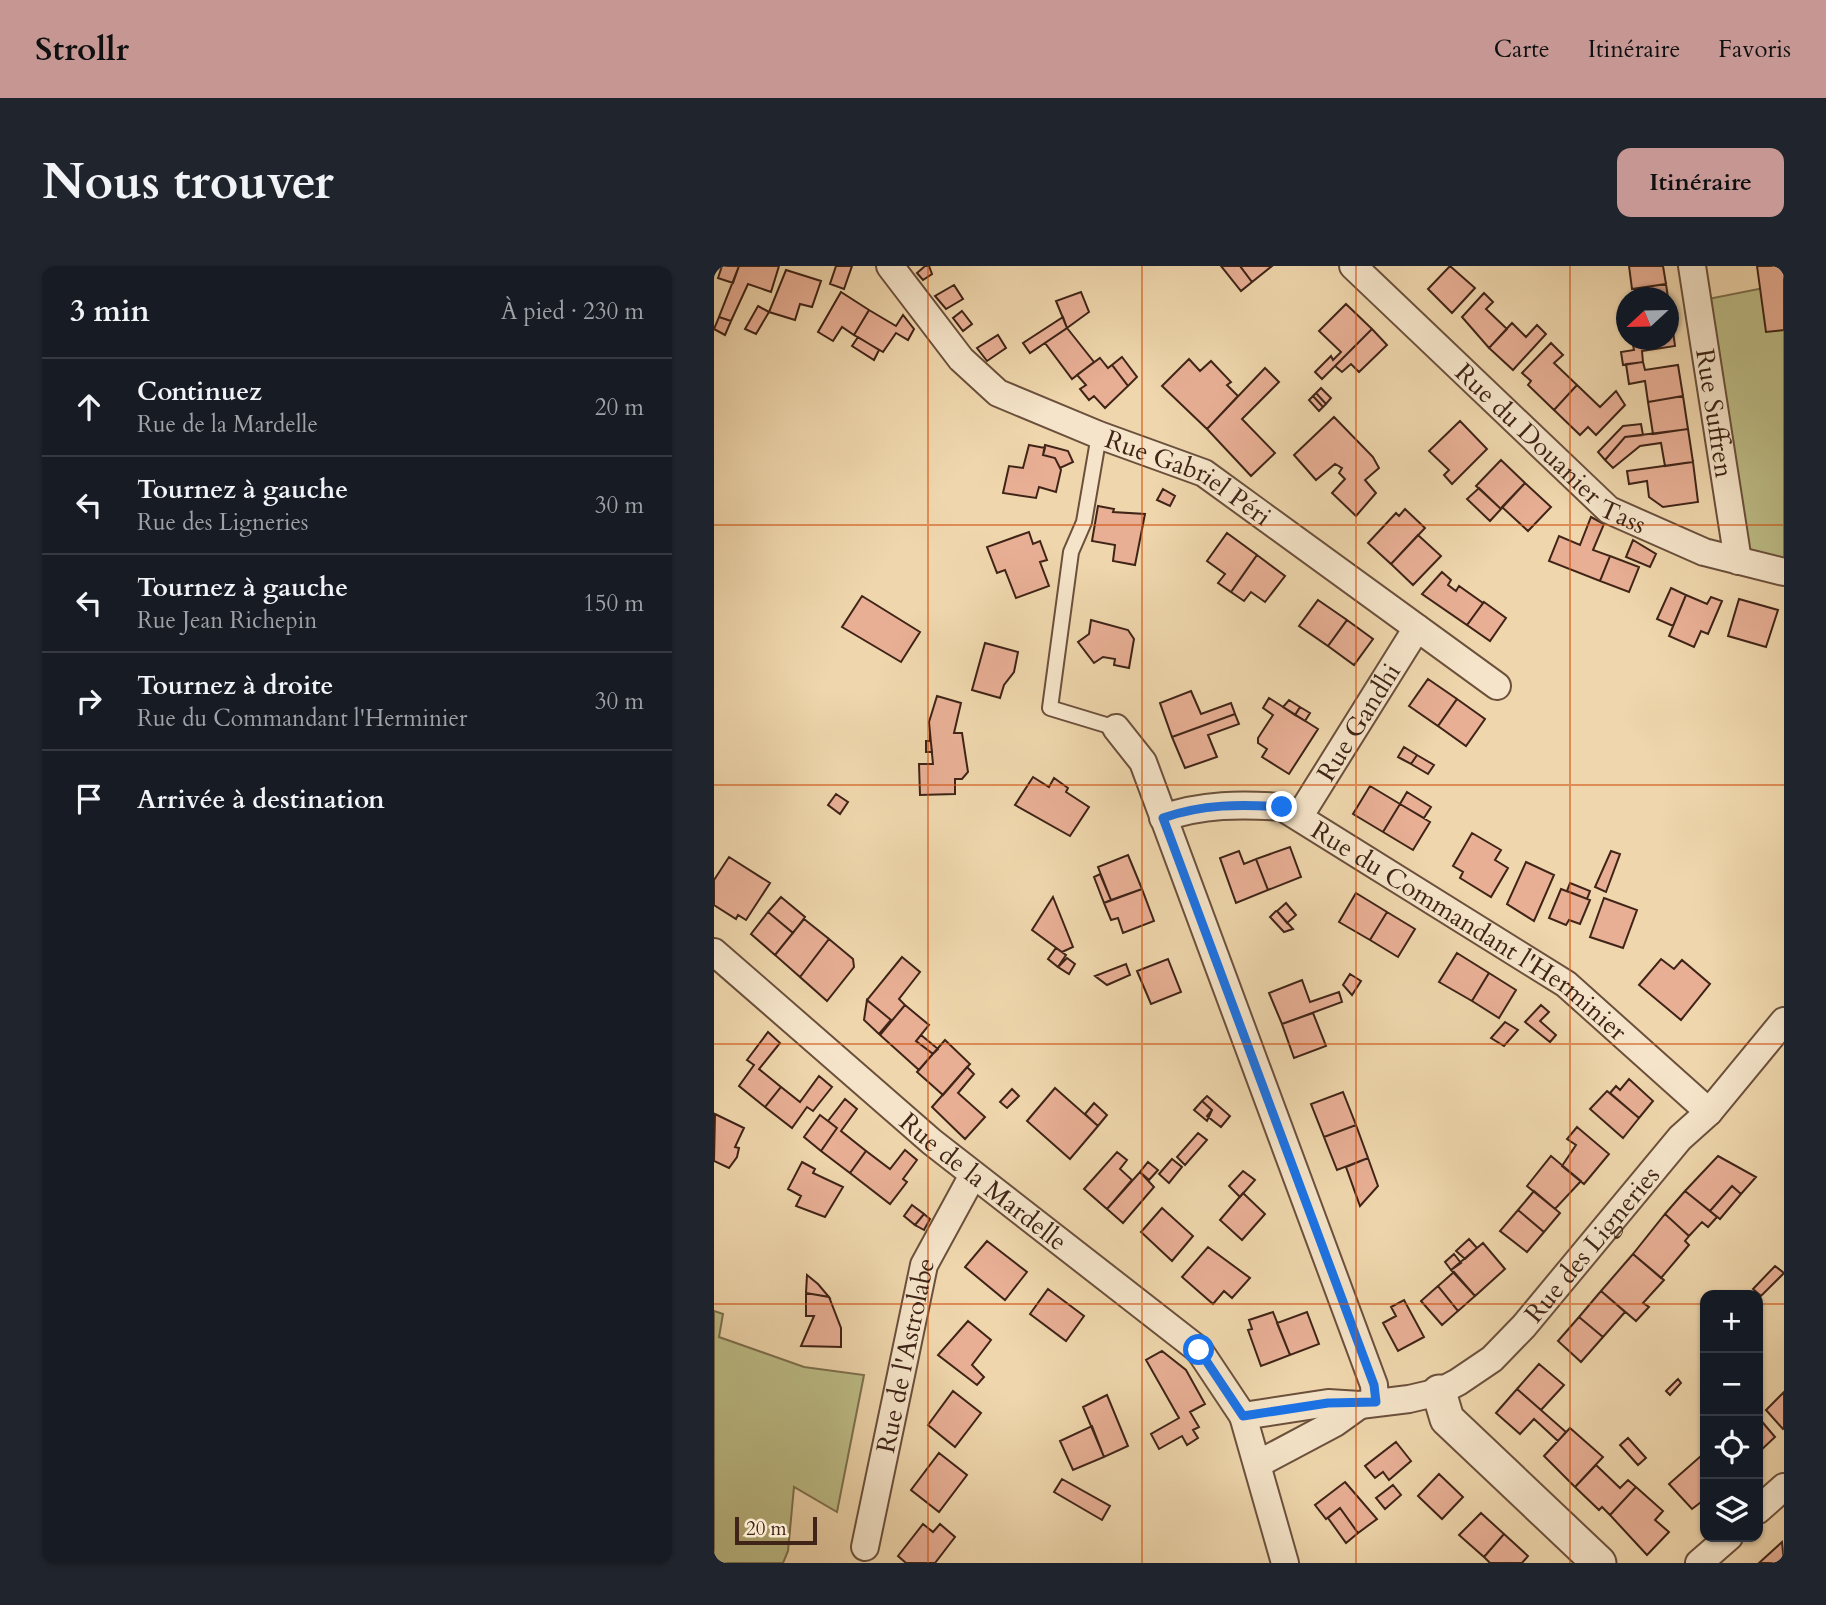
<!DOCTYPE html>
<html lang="fr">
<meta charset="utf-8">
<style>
body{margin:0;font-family:Cardo,serif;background:#20242c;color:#f1f3f6}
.controls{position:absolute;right:21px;bottom:21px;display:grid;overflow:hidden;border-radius:14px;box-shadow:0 2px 5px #0004}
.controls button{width:63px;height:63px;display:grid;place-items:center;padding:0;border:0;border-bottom:2px solid #363941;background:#171b24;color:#f1f3f6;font:35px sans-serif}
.compass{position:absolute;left:902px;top:21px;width:63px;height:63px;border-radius:50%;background:#171b24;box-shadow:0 2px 5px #0004;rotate:248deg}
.scale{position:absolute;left:21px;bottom:18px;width:82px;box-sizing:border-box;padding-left:7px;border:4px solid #3f2417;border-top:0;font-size:19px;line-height:24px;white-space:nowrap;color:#3f2417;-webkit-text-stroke:5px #f5e4c9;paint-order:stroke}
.stop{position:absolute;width:21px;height:21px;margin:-16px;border:5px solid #1a73e8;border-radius:50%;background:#fff}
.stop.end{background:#1a73e8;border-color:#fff;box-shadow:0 2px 7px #0008}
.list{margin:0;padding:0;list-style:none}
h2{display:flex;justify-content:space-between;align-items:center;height:91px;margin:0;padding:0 28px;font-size:30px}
h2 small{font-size:23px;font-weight:400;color:#9ea1a6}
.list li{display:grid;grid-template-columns:46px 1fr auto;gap:21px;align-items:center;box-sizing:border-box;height:98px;padding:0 28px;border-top:2px solid #363941}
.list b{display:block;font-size:26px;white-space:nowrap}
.list p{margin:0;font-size:23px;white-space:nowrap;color:#9ea1a6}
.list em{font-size:23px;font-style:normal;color:#9ea1a6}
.icon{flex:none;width:38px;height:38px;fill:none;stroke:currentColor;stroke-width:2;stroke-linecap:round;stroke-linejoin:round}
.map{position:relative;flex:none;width:1070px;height:1297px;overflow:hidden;border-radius:14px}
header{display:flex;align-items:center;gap:42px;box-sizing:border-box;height:98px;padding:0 35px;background:#c59692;color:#111}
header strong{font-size:33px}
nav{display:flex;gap:38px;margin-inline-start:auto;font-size:24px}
.intro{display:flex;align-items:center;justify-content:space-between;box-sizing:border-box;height:168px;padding:0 42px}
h1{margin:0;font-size:49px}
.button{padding:18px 32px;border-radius:14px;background:#c59692;color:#111;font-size:24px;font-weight:700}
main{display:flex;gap:42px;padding:0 42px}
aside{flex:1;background:#171b24;border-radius:14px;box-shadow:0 2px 5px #0004}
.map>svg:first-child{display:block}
.green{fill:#bdbd87;stroke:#7e704f;stroke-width:2}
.building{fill:#e8af95;stroke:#3f2417;stroke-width:2}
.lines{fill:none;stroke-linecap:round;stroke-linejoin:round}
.service-casing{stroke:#6b503c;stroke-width:18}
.minor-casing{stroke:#6b503c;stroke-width:30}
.tertiary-casing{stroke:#6b503c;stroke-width:37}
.service{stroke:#f5e4c9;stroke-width:14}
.minor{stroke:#f5e4c9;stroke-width:26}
.tertiary{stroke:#f5e4c9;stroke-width:33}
.route{stroke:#1a73e8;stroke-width:9}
.grid{fill:none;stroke:#cf510e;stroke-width:2;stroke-opacity:0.55}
.labels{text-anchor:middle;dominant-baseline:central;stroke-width:7;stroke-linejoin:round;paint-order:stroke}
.street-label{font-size:26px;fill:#3f2417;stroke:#f5e4c9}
</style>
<header>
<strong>Strollr</strong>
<nav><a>Carte</a><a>Itinéraire</a><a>Favoris</a></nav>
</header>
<div class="intro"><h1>Nous trouver</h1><a class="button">Itinéraire</a></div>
<main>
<aside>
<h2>3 min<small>À pied · 230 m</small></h2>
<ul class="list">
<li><svg class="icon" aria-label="ahead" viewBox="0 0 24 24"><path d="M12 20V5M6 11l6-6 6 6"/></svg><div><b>Continuez</b><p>Rue de la Mardelle</p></div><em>20 m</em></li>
<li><svg class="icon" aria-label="left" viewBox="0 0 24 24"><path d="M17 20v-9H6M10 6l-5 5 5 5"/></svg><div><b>Tournez à gauche</b><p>Rue des Ligneries</p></div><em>30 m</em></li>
<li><svg class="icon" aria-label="left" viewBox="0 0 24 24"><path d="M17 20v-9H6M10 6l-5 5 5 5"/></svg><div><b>Tournez à gauche</b><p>Rue Jean Richepin</p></div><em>150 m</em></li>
<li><svg class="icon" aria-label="right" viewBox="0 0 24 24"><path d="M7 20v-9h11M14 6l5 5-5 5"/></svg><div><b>Tournez à droite</b><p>Rue du Commandant l'Herminier</p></div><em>30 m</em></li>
<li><svg class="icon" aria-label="arrive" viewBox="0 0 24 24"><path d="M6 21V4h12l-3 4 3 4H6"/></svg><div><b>Arrivée à destination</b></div></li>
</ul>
</aside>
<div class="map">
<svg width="1070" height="1297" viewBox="0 0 1070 1297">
<rect width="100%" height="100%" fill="#efd6ac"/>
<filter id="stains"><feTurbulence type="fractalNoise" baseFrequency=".00286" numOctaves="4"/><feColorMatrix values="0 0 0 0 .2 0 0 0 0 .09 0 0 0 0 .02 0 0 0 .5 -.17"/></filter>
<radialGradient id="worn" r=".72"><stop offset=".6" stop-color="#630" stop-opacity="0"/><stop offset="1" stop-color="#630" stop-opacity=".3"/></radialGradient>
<path class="green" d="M1070,18V306L1024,295L984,35Z
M0,1045L9,1048L5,1071L90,1101L150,1109L123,1246L80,1221L74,1285L69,1297H0Z"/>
<path class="building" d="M8,0H25L19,17L4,12Z
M25,0H65L57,26L34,18L17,55L5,51Z
M122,0H138L130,23L116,18Z
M211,0H215L218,8L209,14L203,7Z
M507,0H526L538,16L527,25Z
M526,0H558L538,16Z
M736,0L761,22L738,47L714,23Z
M915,0H949L952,18L918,23Z
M1043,0H1070V64L1052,66Z
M72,4L107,15L98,41L86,38L81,54L55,46Z
M952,18L954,32H926L925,22Z
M240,19L249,33L232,43L221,30Z
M127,26L155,44L140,69L128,61L119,75L104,66Z
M367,26L375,46L353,62L342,35Z
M770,27L779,36L772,43L793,63L775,82L748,51Z
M632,38L658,63L608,113L601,106L617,90L619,94L627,86L605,65Z
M44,40L55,46L42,68L31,63Z
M155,44L182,60L189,49L200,63L194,74L182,67L169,86L140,69Z
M248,45L258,58L249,65L239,52Z
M957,50L961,80L928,85L929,96L909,99L907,86L920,84L918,74H954Z
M5,51L17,55L11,69L0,63Z
M349,51L353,62L316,87L309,77Z
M798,57L812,71L823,59L832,68L799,104L775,82Z
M353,62L380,96L358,113L331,77Z
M658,63L673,79L645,106L637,98L628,106L621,100Z
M284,69L292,82L273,95L263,82Z
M144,71L165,84L160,94L138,80Z
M837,77L849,89L840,97L863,119L840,144L814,119L817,115L808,107Z
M408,91L423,111L414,120L398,99Z
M386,92L394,102L398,99L414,120L391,142L380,130L375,134L366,123L372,119L363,109Z
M475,93L486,105L497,95L517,116L513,119L524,130L493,163L448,120Z
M929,96L931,104L964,99L969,130L934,136L931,115L915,118L912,98Z
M551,102L565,116L528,153L561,187L537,210L493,163Z
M863,119L886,141L902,125L911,139L882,169L874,161L866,169L840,144Z
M607,122L617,132L612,138L602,127Z
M602,127L612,138L609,141L599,130Z
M599,130L609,141L605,145L595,134Z
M969,130L974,163L939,168L934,136Z
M620,151L659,191L665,202L651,214L662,227L642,250L618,227L631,213L625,207L628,202L621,198L602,214L580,189Z
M746,155L773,183L738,218L730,209L735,204L715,185Z
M927,158L929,169L911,171L891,194L884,186L909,160Z
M974,163L979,196L951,200L947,177L926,180L899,202L891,194L911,171Z
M315,179L331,182L329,189L341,192L347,204L342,226L325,221L322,232L289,227L295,200L309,202Z
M331,179L354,185L359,196L346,202L341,192L329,189Z
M787,194L811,217L787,243L762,220Z
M979,196L984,236L949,241L935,231L933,215L915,218L913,205Z
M811,217L837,241L814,265L788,241Z
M765,222L787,243L776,255L753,233Z
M449,223L461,230L456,240L443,234Z
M384,240L400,243L399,246L431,248L421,299L399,295L401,279L378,275Z
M691,243L711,262L677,298L654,277L682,247L685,250Z
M877,251L890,258L879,284L896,290L886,315L835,295L845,270L866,279Z
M315,266L319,278L326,275L333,294L326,296L335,320L302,332L291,304L283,307L273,281Z
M513,267L543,289L517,326L504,317L511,308L493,295Z
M704,269L727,290L699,319L677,298Z
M919,274L942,288L936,301L912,291Z
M543,289L571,310L551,336L537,326L530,335L517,326Z
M896,290L925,301L915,326L886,315Z
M728,306L737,314L734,319L742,325L745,320L769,337L753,359L708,328Z
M957,322L972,329L959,360L943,353Z
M972,329L993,338L997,331L1008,335L994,368L987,365L980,381L955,370Z
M148,330L206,366L187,396L128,361Z
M1025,333L1064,344L1052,381L1014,370Z
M604,334L633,354L614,380L585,360Z
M770,336L792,352L776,375L753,359Z
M377,354L414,364L420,373L415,402L400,399L401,393L389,391L380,397L364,376L375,368Z
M633,354L659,373L640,399L614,380Z
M271,377L304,386L300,406L290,419L286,432L258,424Z
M714,413L743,433L724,460L695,440Z
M477,425L487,448L517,437L521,448L458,471L446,437Z
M223,430L247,437L240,467H248L254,506L248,513H241V528L206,529L205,498H219L215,456Z
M555,432L604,463L575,508L548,491L553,483L544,477V472L559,449L549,442Z
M743,433L771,453L752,480L724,460Z
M575,434L586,441L581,449L569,441Z
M586,441L596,447L591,455L581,449Z
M521,448L525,458L494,469L503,491L471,502L458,471Z
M216,468L218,486H212V475H216Z
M690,481L703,489L697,498L684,491Z
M703,489L720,499L714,508L697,498Z
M319,511L335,521L340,512L354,522L352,526L375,541L356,570L301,539Z
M656,520L686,538L669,566L639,548Z
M693,526L717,541L710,552L686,538Z
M122,528L134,536L126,548L114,539Z
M686,538L716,556L699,584L669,566Z
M758,567L787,584L781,594L794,602L777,631L746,612L749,606L739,600Z
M576,581L587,611L554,624L542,593Z
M525,585L530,598L542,593L554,624L522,637L506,592Z
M897,585L906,588L892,626L881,621Z
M414,589L428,623L397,634L384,601Z
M15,591L56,617L32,654L24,649L22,653L0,639V614Z
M812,596L840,609L820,655L793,638Z
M386,608L397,634L390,637L380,611Z
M856,617L876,625L873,633L853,625Z
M428,623L440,655L409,667L404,652L397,654L390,637Z
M847,623L876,634L866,658L855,654L852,659L835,652Z
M642,627L673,646L656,674L625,656Z
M67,631L91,651L79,667L54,646Z
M339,631L359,681L348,686L318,664Z
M890,632L923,644L909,682L876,671Z
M572,637L582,649L573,657L563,645Z
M562,645H563L579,663L570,666L556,651Z
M54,646L79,667L61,689L37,668Z
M673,646L701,663L684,691L656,674Z
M90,653L115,673L86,711L61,689Z
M115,673L139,693L140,701L113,735L86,711Z
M342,682L352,689L344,701L334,693Z
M743,687L775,707L758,735L725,716Z
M188,691L206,706L185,733L191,739L166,769L177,754L153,734Z
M353,692L361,698L355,708L344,701Z
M454,693L467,726L437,738L423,705Z
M947,693L960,703L968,694L996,718L967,754L925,719Z
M412,698L416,709L393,719L381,710Z
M775,707L802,724L785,752L758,735Z
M636,708L647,715L638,729L629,719Z
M588,714L596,736L625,726L628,736L568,758L555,727Z
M153,734L177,754L165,768L150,754Z
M191,739L215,759L202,775L219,788L205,804L166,769Z
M827,739L835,746L826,755L842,769L836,776L811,756Z
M599,747L612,780L580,792L568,758Z
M791,756L804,764L790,780L777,772Z
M54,766L66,777L45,803L67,821L51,841L25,820L40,799L33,794Z
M207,769L224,783L219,788L202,775Z
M231,774L256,798L229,829L203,806Z
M253,801L260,808L244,827L271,851L251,873L218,841Z
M105,810L118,821L99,845L93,841L78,862L51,841L67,821L86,836Z
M915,813L939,835L925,852L896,827L902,820L906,824Z
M341,822L384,860L356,893L313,855Z
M298,823L305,830L293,842L286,836Z
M893,825L925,852L909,872L876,843Z
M629,826L642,859L610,871L597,838Z
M493,830L516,850L507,861L493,850L498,844L488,835Z
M131,833L143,843L127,865L152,885L136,907L107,885L123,862L114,855Z
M488,835L498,844L493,855L480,844Z
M380,837L393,849L384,860L371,848Z
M1,848L30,862L21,881L25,882L23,891L15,902L0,895Z
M106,849L123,862L107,885L90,871Z
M642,859L654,892L623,904L610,871Z
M863,861L895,888L870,918L848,900L862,879L853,873Z
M484,867L493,874L471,899L463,891Z
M191,884L203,894L189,913L193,916L176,938L136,907L152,885L176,903Z
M403,886L413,894L406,903L418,914L393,943L370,923Z
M837,890L867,915L841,943L813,920Z
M1004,890L1042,911L1027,928L1018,920L996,945L971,925Z
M654,892L664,920L646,940L632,901Z
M458,893L468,901L455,917L445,908Z
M88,896L101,903L99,907L129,921L111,951L82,940L87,930L74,923Z
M434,896L444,904L435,914L426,906Z
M529,905L541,914L526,931L515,920Z
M426,906L440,921L409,957L393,943Z
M1018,920L1027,928L1006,953L996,945Z
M820,925L846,947L830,966L804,944Z
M971,925L1003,951L994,961L988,956L975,970L951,948Z
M529,927L551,948L528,974L506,954Z
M198,939L210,948L201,959L190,950Z
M448,942L479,970L458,995L427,966Z
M804,944L830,966L813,986L786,965Z
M210,948L216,953L210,964L201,959Z
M951,948L975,970L971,975L975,979L947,1012L919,988Z
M755,973L763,982L751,993L742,985Z
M273,975L313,1006L291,1034L251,1001Z
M769,977L791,1003L761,1030L737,1004Z
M494,981L536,1012L518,1032L510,1025L499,1038L468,1011Z
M740,988L747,997L737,1004L731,996Z
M919,988L950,1014L929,1037L935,1041L922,1055L887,1025Z
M1061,1000L1070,1007L1047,1030L1039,1023Z
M740,1006L761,1030L744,1045L724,1020Z
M93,1009L104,1018L115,1031L92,1027Z
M724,1020L744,1045L728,1059L707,1035Z
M334,1023L370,1050L352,1075L316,1048Z
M887,1025L911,1046L889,1071L865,1051Z
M92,1027L115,1031L127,1062V1081L87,1080L100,1050H92Z
M690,1034L710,1071L684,1085L669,1057L682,1050L677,1041Z
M559,1046L576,1089L547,1100L534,1064L538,1063L535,1054Z
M593,1046L605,1078L576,1089L563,1057Z
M865,1051L889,1071L867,1096L844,1075Z
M254,1055L277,1074L258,1099L270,1111L263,1119L224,1089Z
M448,1085L472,1104L491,1138L476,1146L485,1161L479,1164L484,1172L473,1179L468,1170L445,1183L437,1168L465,1152L432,1094Z
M825,1098L850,1119L827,1144L803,1123Z
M964,1113L967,1117L956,1129L952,1125Z
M803,1123L852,1166L844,1175L820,1153L806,1168L782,1147Z
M239,1125L267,1147L241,1181L214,1159Z
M1070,1126V1162L1069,1163L1052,1144Z
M393,1129L414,1180L390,1191L369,1141Z
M1044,1151L1061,1171L1044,1187Z
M378,1160L390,1191L359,1204L346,1175Z
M856,1162L889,1191L861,1221L830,1190Z
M914,1172L932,1192L924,1199L906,1179Z
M682,1176L697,1195L675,1214L669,1206L661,1212L651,1200Z
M225,1187L253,1209L225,1246L197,1224Z
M988,1189L991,1192V1233L978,1243L955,1218Z
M882,1199L906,1222L914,1214L922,1221L896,1249L888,1241L885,1244L861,1221Z
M725,1208L749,1231L728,1253L704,1230Z
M348,1213L396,1240L388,1254L340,1226Z
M631,1216L663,1253L644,1267L626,1242L612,1253L601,1239Z
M679,1219L687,1229L671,1243L662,1232Z
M922,1221L949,1245L941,1254L955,1266L933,1289L896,1249Z
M626,1242L644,1267L632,1277L614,1252Z
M767,1247L790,1268L770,1291L745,1269Z
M209,1258L219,1266L226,1258L241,1271L221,1297H192L184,1290Z
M790,1268L814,1290L808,1297H776L770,1291Z
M1068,1276L1070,1297H1045Z"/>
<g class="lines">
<g class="service-casing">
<path id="service" d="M385,169L370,256L357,286L336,442L402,462"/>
</g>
<g class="minor-casing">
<g id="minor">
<path id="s1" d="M176,0L247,93L284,127L385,169L490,207L783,420"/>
<path id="s2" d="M639,0L895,244L990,286L1070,306"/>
<path id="s3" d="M978,0L1024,295"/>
<path d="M402,462L429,496L660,1119L661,1136"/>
<path id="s4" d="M585,551L703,362"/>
<path id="s5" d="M449,552C488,538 528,538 568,541L852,718L995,846"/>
<path id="s6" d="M0,686L218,876L485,1084L529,1150L571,1297"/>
<path id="s7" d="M529,1150L614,1137L646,1139L695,1133L725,1126L744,1116L778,1093L810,1060L966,872L995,846L1070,755"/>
<path d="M544,1198L621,1157L646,1139"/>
<path d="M1044,1244L1070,1221"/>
<path id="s8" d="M151,1281L210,999L259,909"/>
<path d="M985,1297L1015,1271"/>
</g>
</g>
<g class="tertiary-casing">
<path id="tertiary" d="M725,1126L733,1153L885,1297"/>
</g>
<use href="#service" class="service"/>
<use href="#minor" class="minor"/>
<use href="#tertiary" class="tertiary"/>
</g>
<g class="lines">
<path class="route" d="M485,1084L529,1150L614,1137L662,1136L660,1119L449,552C488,538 528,538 568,541"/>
</g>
<path class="grid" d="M214,0V1297M428,0V1297M642,0V1297M856,0V1297M0,259H1070M0,519H1070M0,778H1070M0,1038H991M1044,1038H1070"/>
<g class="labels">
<g class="street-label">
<text stroke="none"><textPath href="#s3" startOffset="149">Rue Suffren</textPath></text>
<text stroke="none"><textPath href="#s2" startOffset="270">Rue du Douanier Tass</textPath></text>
<text stroke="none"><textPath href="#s1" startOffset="376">Rue Gabriel Péri</textPath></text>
<text stroke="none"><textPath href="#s4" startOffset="112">Rue Gandhi</textPath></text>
<text stroke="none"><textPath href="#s5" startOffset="345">Rue du Commandant l'Herminier</textPath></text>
<text stroke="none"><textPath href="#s6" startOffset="354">Rue de la Mardelle</textPath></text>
<text stroke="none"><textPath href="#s7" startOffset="413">Rue des Ligneries</textPath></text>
<text stroke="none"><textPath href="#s8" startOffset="196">Rue de l'Astrolabe</textPath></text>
</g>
</g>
<rect width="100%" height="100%" filter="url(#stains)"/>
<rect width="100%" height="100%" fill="url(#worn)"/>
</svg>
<div class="controls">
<button>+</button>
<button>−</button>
<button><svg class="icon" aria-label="locate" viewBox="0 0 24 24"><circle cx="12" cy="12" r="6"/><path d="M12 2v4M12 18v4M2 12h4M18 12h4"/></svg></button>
<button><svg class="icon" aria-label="layers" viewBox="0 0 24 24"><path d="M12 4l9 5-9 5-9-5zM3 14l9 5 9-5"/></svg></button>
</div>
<svg class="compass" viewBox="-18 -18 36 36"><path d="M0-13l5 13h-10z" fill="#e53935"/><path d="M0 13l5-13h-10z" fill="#9ea1a6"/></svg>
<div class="scale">20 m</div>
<div class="stop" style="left:485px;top:1084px"></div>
<div class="stop end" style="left:568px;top:541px"></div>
</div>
</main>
